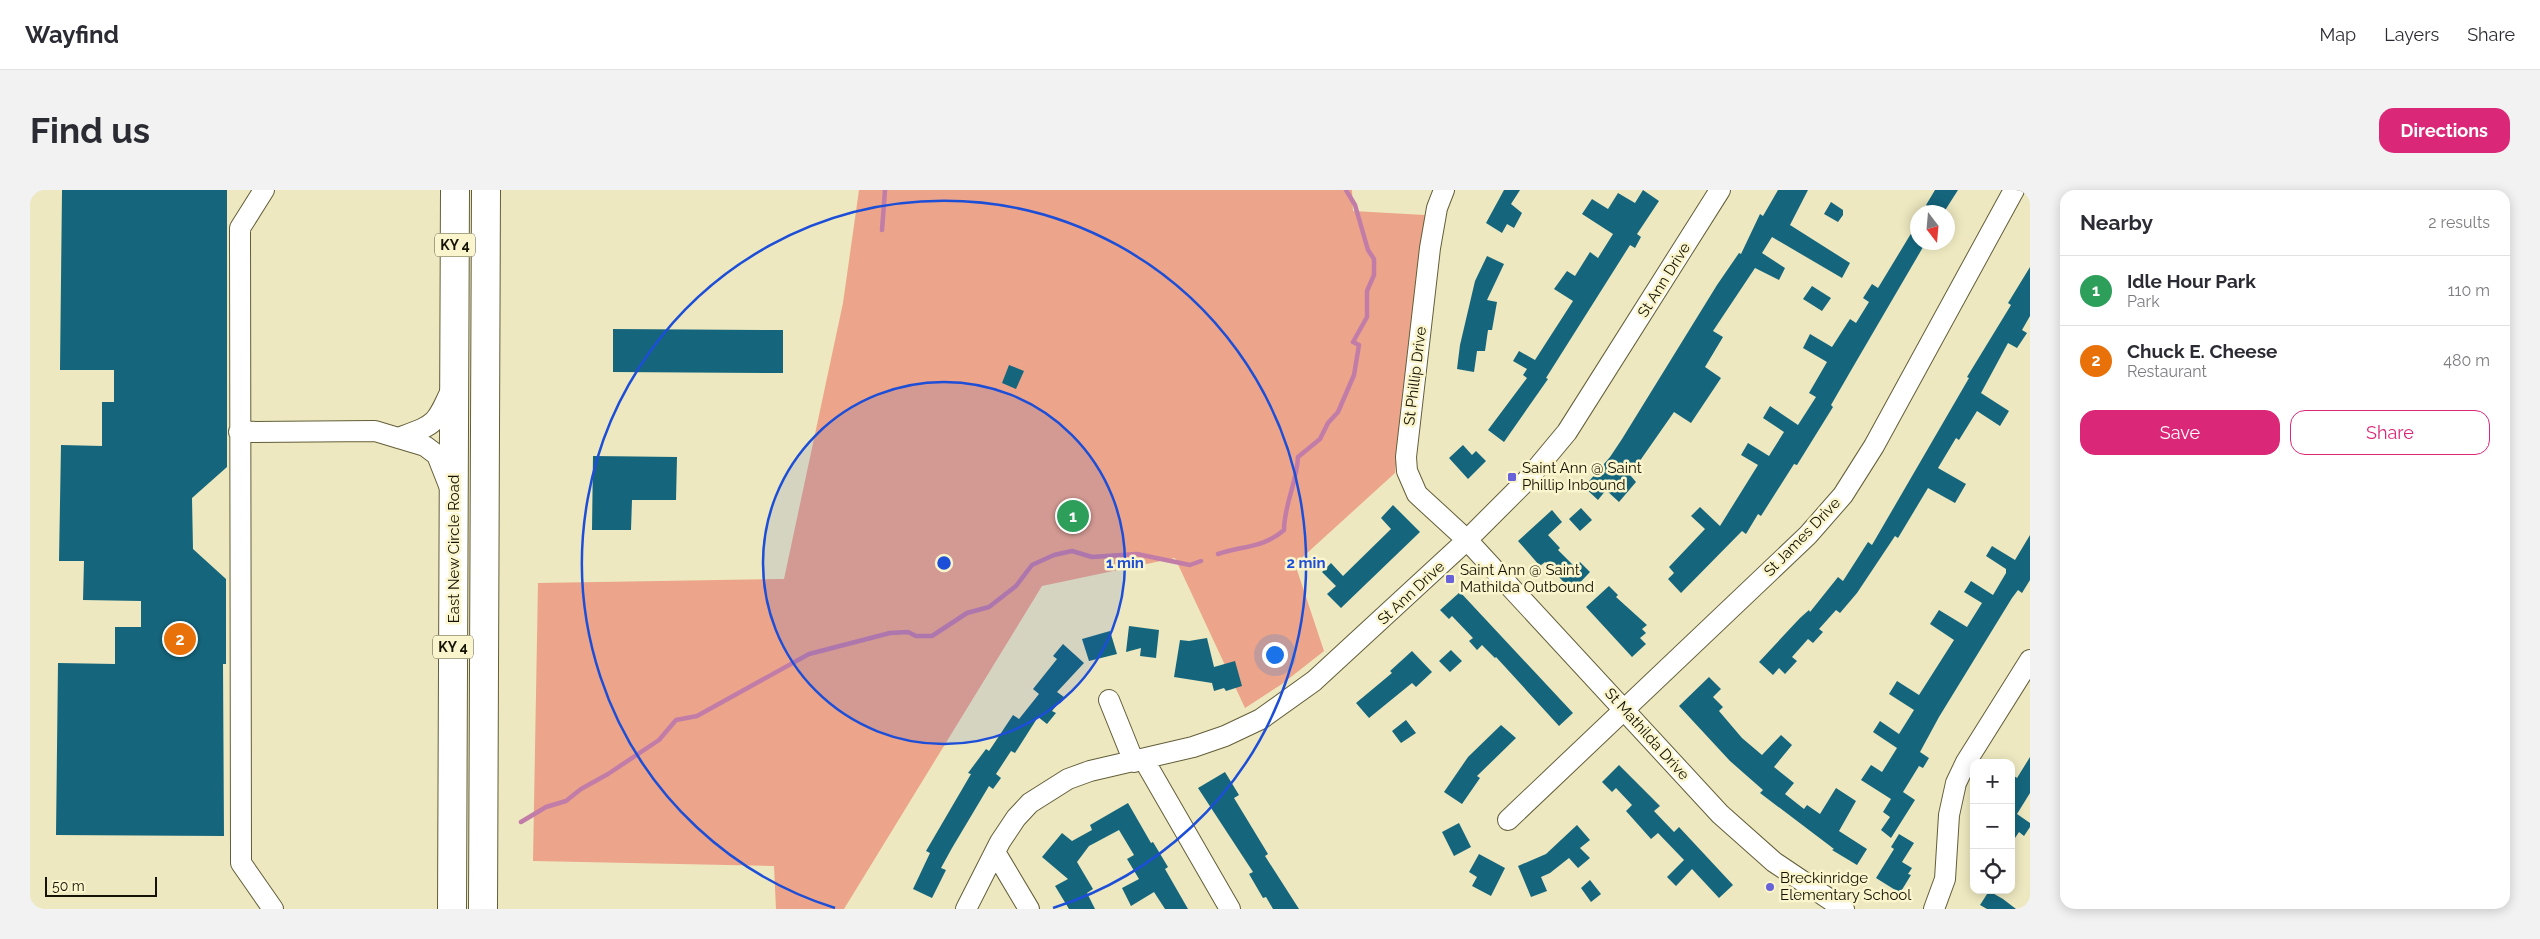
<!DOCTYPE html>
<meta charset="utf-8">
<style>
body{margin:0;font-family:Raleway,sans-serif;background:#f2f2f3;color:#2b2b33}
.controls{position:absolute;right:15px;bottom:15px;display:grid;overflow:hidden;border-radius:10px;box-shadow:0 2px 12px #0003}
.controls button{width:45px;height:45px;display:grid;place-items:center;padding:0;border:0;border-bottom:1px solid #e1e1e2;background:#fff;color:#2b2b33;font:25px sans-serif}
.compass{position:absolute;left:1880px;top:15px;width:45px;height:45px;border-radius:50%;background:#fff;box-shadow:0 2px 12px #0003;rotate:164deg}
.scale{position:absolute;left:15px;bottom:12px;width:112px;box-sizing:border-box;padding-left:5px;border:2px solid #141204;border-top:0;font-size:14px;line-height:18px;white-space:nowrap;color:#141204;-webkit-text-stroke:4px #faf5cc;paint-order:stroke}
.you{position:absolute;left:1244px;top:464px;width:18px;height:18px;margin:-12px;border:4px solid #fff;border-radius:50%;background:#1a73e8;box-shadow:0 0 0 8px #1a73e833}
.badge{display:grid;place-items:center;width:32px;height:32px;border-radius:50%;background:#db2777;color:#fff;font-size:16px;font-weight:700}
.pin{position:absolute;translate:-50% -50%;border:2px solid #fff;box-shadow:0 1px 5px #0006}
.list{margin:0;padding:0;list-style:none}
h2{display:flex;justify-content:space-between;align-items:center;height:65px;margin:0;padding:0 20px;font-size:21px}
h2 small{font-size:16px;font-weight:400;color:#7c7c81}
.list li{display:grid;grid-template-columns:32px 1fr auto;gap:15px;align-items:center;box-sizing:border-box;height:70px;padding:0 20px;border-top:1px solid #e1e1e2}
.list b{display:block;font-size:19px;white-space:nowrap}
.list p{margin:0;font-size:16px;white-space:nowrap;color:#7c7c81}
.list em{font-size:16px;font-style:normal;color:#7c7c81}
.actions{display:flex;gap:10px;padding:15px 20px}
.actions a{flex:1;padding:11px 0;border:1px solid #db2777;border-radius:15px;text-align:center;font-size:18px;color:#db2777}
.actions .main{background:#db2777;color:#fff}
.icon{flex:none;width:28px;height:28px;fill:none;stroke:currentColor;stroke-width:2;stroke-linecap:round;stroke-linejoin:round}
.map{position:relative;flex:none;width:2000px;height:719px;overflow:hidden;border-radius:15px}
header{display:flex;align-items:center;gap:30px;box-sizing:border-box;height:70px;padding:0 25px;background:#fff;border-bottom:1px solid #e1e1e2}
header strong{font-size:24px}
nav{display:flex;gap:28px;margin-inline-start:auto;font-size:18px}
.intro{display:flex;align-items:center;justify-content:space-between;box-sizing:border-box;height:120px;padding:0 30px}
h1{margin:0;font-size:35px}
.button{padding:12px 22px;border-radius:15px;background:#db2777;color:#fff;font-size:18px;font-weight:700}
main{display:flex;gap:30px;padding:0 30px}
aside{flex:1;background:#fff;border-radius:15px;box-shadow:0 2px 12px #0003}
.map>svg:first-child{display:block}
.green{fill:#eca58a}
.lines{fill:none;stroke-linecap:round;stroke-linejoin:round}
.stream{stroke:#c17da8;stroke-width:4.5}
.building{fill:#15667d}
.minor-casing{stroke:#635e39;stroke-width:22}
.highway-casing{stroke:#635e39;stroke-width:30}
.minor{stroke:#fff;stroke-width:20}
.highway{stroke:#fff;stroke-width:28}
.ring{fill:none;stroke:#1d4ed8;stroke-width:2.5}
.poi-dot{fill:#6761da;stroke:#faf5cc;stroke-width:2}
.labels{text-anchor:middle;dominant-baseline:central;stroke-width:5;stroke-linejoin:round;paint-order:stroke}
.shield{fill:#faf5cc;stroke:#595640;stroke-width:1}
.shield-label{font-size:14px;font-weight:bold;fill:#141204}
.street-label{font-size:15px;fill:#141204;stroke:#faf5cc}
.poi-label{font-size:15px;fill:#141204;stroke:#faf5cc;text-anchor:start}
.centre{fill:#1d4ed8;stroke:#faf5cc;stroke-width:2.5}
.ring-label{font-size:15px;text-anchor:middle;font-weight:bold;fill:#1d4ed8;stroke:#faf5cc;stroke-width:5;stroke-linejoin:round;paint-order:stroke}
</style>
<header>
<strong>Wayfind</strong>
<nav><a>Map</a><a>Layers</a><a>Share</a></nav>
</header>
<div class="intro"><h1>Find us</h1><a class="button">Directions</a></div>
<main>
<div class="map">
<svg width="2000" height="719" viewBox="0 0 2000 719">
<rect width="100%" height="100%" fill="#ede8bf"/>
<path class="green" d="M829,0H1322L1323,21L1395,25L1365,283L1265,374L1294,461L1252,494L1215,518L1145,368L1012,396L814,719H746L744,676L503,671L508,393L754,389L813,113Z"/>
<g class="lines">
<path class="stream" d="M852,40L855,0
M1188,364C1211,356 1234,358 1254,340C1254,315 1267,292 1268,267L1290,249L1298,233L1308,222L1324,185L1329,155L1323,152L1337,127V101L1344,85V69L1338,60L1325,15L1316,0
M491,632L516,617L536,611L551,599L578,584L629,550L646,530L667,526L779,464L860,443L878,442L886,446H902L937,423L959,417L986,396L1002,375L1024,365L1042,361L1062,367L1107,364L1160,375L1171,371"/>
</g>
<path class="building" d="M32,0H197V277L162,308L163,359L196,389V474H193L194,646L26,645L28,473L85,474V437H111V411L53,410L54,371H29L31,255L72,256V212H84V180H30Z
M1474,0H1490L1481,14L1492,23L1484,38L1477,34L1472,43L1456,33Z
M1613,0L1629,11L1607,44L1611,47L1605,58L1600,55L1516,188L1518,189L1474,252L1458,240L1497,188L1493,185L1497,179L1483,171L1489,161L1505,170L1543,111L1524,99L1537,81L1545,86L1560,62L1568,68L1583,44L1552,24L1562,9L1578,19L1588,3L1605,13Z
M1748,0H1778L1760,35L1820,73L1812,88L1742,47L1732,63L1755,78L1749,90L1725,78L1683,141L1693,147L1675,177L1691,188L1661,233L1644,222L1600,285L1606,292L1589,312L1576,300L1568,310L1554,297L1580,267L1592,249L1687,95L1709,63L1711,64L1730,24L1733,26Z
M1905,0H1928L1914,22H1908L1896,15Z
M1801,12L1813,20V25L1808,32L1794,24Z
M1888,32V52H1896L1823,177L1801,215L1803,217L1767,275L1764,274L1731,326L1728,324L1716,344L1712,341L1651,403L1638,389L1644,383L1639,377L1675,339L1661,326L1670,317L1690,336L1728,275L1711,265L1718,253L1739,266L1754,242L1733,228L1740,216L1768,235L1786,207L1779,203L1797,172L1773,158L1780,144L1802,157L1820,129L1826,133L1839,112L1833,108L1842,94L1848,98Z
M1457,66L1474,74L1457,110L1467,112L1462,140H1458L1455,161H1447L1444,182L1427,179L1430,155L1445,91Z
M2000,77V126L1992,140L1997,143L1987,158L1978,153L1951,203L1979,221L1970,236L1947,221L1929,250L1926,248L1908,278L1936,294L1925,313L1898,298L1868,348L1865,346L1827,403L1810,423L1806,420L1789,439L1793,442L1783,453L1778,449L1762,467L1767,471L1755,484L1749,478L1743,485L1729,472L1770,428L1779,420L1780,422L1808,387L1813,391L1838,352L1842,355L1939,188L1937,187L1981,115L1978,113Z
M1782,96L1801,108L1792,121L1773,109Z
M583,139L753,140V183L583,182Z
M979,175L994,181L986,199L972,193Z
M1433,255L1442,265L1446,261L1456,271L1438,289L1419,268Z
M563,266L647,267L646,310H602L601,340H562Z
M1363,315L1390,342L1311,418L1297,404L1306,396L1292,382L1301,373L1313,386L1361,339L1351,328Z
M1551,318L1562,330L1550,341L1539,329Z
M1522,320L1532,332L1518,345L1530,358L1528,360L1545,377L1550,372L1560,382L1542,401L1515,372L1510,376L1488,351Z
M2000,345V390L1992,403L1988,400L1982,408L1909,527L1890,562L1899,568L1893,578L1889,576L1873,602L1885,610L1861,648L1851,640L1860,627L1853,622L1861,609L1831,590L1841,575L1852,582L1867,558L1843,542L1850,531L1869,544L1884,520L1859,504L1867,491L1889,505L1924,450L1900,434L1909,420L1937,437L1952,413L1934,402L1941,391L1963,405L1976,383V379L1956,366L1962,356L1985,370Z
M1579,396L1588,405L1586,407L1617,435L1612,439L1616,443L1610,448L1616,454L1602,467L1556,417Z
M1430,402L1543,523L1529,536L1466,467L1465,468L1452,455L1447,460L1439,451L1443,448L1422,426L1419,429L1410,420Z
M1099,436L1129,440L1126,468L1110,466L1111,458L1096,462Z
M1080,441L1087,464L1059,471L1052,449Z
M1177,448L1184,477L1205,471L1212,496L1196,501L1194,498L1184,501L1182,493L1144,487L1150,450L1159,451Z
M1033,454L1054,473L1027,502L1034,507L1022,521L1026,523L1017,534L1008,527L985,563L981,561L966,584L971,588L963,599L959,596L922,658L911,678L916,680L902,708L883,699L900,663L896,661L941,584L938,583L956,559L959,561L983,525L989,529L1009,504L1003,499L1027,469L1023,466Z
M1421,460L1432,471L1420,482L1409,471Z
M1382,461L1402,482L1386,497L1382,493L1339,528L1326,513L1362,483L1360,481Z
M1679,487L1691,499L1683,507L1693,517L1689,521L1712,548L1732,565L1751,545L1762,555L1744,577L1764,593L1755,604L1774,619L1777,615L1790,624L1806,598L1826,611L1809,641L1837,659L1827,675L1802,660L1804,659L1730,603L1733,600L1700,571L1649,516Z
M1376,530L1386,543L1371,553L1362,541Z
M1471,535L1486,548L1447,586L1450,588L1432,614L1414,602L1438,567Z
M2000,567V603L1987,624L2000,633V637L1994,646L1989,642L1981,654V584L1987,588Z
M1589,575L1630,616L1624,621L1644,642L1649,637L1703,695L1689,708L1662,679L1646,696L1637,687L1654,670L1628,643L1621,649L1596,621L1602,615L1586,598L1582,602L1572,592Z
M1195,582L1209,605L1204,608L1238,664L1235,666L1269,719H1243L1236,707L1233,708L1219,684L1223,682L1168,598Z
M1098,613L1121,653L1123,652L1138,677L1135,679L1158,719H1135L1124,702L1101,716L1092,698L1109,689L1097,669L1104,665L1089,640L1059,656L1047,672L1063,699L1057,703L1065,719H1039L1025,696L1038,689L1012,667L1032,643L1042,651L1062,640L1060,635Z
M1429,633L1441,657L1424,666L1412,642Z
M1547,635L1560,650L1550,658L1560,668L1548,678L1539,668L1520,683L1511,687L1517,701L1501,707L1488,676L1516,664Z
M1869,644L1884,653L1872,672L1882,678L1878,684L1881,685L1870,703L1846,688L1864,659L1861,657Z
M1449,664L1475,678L1461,706L1442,696L1447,687L1439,682Z
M1560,690L1571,704L1561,712L1551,698Z
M1959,701L1973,709L1986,719H1957L1950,715Z"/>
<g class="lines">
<g class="minor-casing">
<path id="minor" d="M234,0L210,38L211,673L243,719
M1414,0L1407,18L1400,58L1376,267L1377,281L1387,304L1437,350L1690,624L1744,672L1814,719
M209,242L345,241L395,256L407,265L420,298
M368,248C406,234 405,236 422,198
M1079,510L1104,572
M1114,570L1200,719
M1478,630L1778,345L1813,305L1844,256L1984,0
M965,662L999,719
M936,719L970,652L986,628L1000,613L1038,589L1060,581L1163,557L1195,546L1231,529L1284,491L1437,350L1497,290L1537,242L1690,0
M1904,719L1915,689L1919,625L1926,593L1936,572L2000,470"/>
</g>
<g class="highway-casing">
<path id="highway" d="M422,719L425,0
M453,719L456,0"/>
</g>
<use href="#minor" class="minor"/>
<use href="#highway" class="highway"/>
</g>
<circle cx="914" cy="373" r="181" fill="#1d4ed8" fill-opacity=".12"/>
<g class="ring">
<circle cx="914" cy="373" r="181"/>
<path d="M805 718A362 362 0 1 1 1023 718"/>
</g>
<g class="poi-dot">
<rect x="1477" y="282" width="10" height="10" rx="2.5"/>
<rect x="1415" y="384" width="10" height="10" rx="2.5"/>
<circle cx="1740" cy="697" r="5"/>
</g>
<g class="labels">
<g class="shield">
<rect x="405" y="43.5" width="40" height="23" rx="4"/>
<rect x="403" y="445.5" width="40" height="23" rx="4"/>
</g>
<g class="shield-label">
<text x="425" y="55">KY 4</text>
<text x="423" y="457">KY 4</text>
</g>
<g class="street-label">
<text transform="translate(1634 90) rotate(-58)">St Ann Drive</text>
<text transform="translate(1385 186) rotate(-83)">St Phillip Drive</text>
<text transform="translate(1772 347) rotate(-46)">St James Drive</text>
<text transform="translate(424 359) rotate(-90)">East New Circle Road</text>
<text transform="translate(1381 403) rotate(-43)">St Ann Drive</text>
<text transform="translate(1617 544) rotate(48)">St Mathilda Drive</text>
</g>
<g class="poi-label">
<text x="1492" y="278">Saint Ann @ Saint<tspan x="1492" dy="17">Phillip Inbound</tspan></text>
<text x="1430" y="380">Saint Ann @ Saint<tspan x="1430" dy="17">Mathilda Outbound</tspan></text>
<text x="1750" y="688">Breckinridge<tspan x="1750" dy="17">Elementary School</tspan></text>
</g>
</g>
<circle cx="914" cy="373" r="8" class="centre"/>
<g class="ring-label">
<text x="1095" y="378">1 min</text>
<text x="1276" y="378">2 min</text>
</g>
</svg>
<div class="controls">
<button>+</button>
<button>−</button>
<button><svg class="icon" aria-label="locate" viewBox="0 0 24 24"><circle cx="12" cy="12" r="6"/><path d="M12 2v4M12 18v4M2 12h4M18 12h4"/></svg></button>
</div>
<svg class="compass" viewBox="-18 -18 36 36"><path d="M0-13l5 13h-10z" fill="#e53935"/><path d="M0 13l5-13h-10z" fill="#7c7c81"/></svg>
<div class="scale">50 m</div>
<div class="you"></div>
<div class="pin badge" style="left:1043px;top:326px;background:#2e9e5b">1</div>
<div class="pin badge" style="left:150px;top:449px;background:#e8710a">2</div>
</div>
<aside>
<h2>Nearby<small>2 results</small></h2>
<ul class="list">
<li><span class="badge" style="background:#2e9e5b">1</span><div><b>Idle Hour Park</b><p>Park</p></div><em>110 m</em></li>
<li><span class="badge" style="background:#e8710a">2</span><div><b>Chuck E. Cheese</b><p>Restaurant</p></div><em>480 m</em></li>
</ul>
<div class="actions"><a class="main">Save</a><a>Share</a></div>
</aside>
</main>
